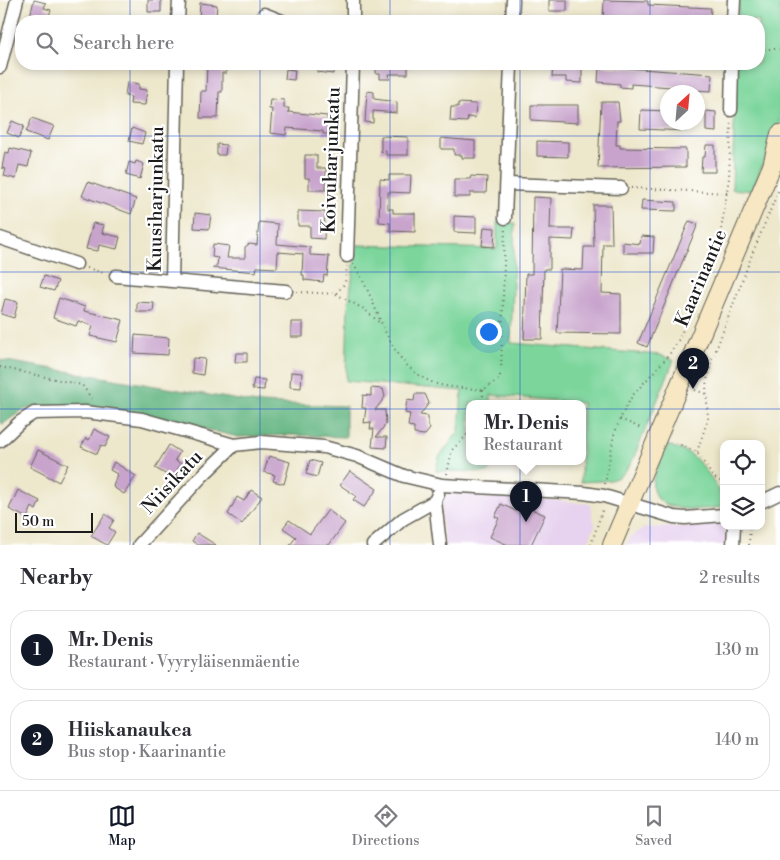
<!DOCTYPE html>
<meta charset="utf-8">
<style>
body{margin:0;font-family:"Libre Bodoni",serif;background:#f2f2f3;color:#2b2b33}
.controls{position:absolute;right:15px;bottom:15px;display:grid;overflow:hidden;border-radius:10px;box-shadow:0 2px 8px #0003}
.controls button{width:45px;height:45px;display:grid;place-items:center;padding:0;border:0;border-bottom:1px solid #e1e1e2;background:#fff;color:#2b2b33;font:25px sans-serif}
.compass{position:absolute;left:660px;top:85px;width:45px;height:45px;border-radius:50%;background:#fff;box-shadow:0 2px 8px #0003;rotate:26deg}
.scale{position:absolute;left:15px;bottom:12px;width:78px;box-sizing:border-box;padding-left:5px;border:2px solid #1c1c1c;border-top:0;font-size:14px;line-height:18px;white-space:nowrap;color:#1c1c1c;-webkit-text-stroke:4px #fff;paint-order:stroke}
.you{position:absolute;left:488px;top:331px;width:18px;height:18px;margin:-12px;border:4px solid #fff;border-radius:50%;background:#1a73e8;box-shadow:0 0 0 8px #1a73e833}
.badge{display:grid;place-items:center;width:32px;height:32px;border-radius:50%;background:#111827;color:#fff;font-size:16px;font-weight:700}
.pin{position:absolute;translate:-50% -41px;filter:drop-shadow(0 1px 2px #0008)}
.pin::after{content:'';position:absolute;top:26px;width:18px;height:15px;background:inherit;clip-path:polygon(0 0,100% 0,50% 100%)}
.popup{position:absolute;left:466px;top:400px;width:120px;height:65px;box-sizing:border-box;display:grid;place-content:center;border-radius:10px;background:#fff;filter:drop-shadow(0 1px 4px #0005);font-size:16px;white-space:nowrap;color:#7c7c81}
.popup b{font-size:19px;color:#2b2b33}
.popup::after{content:'';position:absolute;left:50%;top:100%;margin-left:-10px;border:10px solid transparent;border-top-color:#fff}
.list{margin:0;padding:0;list-style:none}
h2{display:flex;justify-content:space-between;align-items:center;height:65px;margin:0;padding:0 20px;font-size:21px}
h2 small{font-size:16px;font-weight:400;color:#7c7c81}
.list li{display:grid;grid-template-columns:32px 1fr auto;gap:15px;align-items:center;box-sizing:border-box;height:80px;margin:0 10px 10px;padding:0 10px;border:1px solid #e1e1e2;border-radius:20px}
.list b{display:block;font-size:19px;white-space:nowrap}
.list p{margin:0;font-size:16px;white-space:nowrap;color:#7c7c81}
.list em{font-size:16px;font-style:normal;color:#7c7c81}
.icon{flex:none;width:28px;height:28px;fill:none;stroke:currentColor;stroke-width:2;stroke-linecap:round;stroke-linejoin:round}
.map{position:relative;flex:none;width:780px;height:545px;overflow:hidden}
.search{position:absolute;background:#fff;box-shadow:0 2px 8px #0003;left:15px;right:15px;top:15px;height:55px;display:flex;align-items:center;gap:12px;box-sizing:border-box;padding:0 18px;border-radius:20px;color:#7c7c81;font-size:19px}
.sheet{height:245px;background:#fff}
nav{display:flex;justify-content:space-around;align-items:center;box-sizing:border-box;height:70px;border-top:1px solid #e1e1e2;background:#fff;font-size:14px;color:#7c7c81}
nav a{display:grid;justify-items:center;gap:2px}
nav .on{color:#111827}
.map>svg:first-child{display:block}
.built{fill:#e7d2ef}
.green{fill:#7cd59b;stroke:#4c785c}
.forest{fill:#65b683;stroke:#406950}
.building{fill:#c8a3cc}
.lines{fill:none;stroke-linecap:round;stroke-linejoin:round}
.street-casing{stroke:#656359;stroke-width:15}
.secondary-casing{stroke:#656359;stroke-width:20}
.path{stroke:#656359;stroke-width:2;stroke-dasharray:1 4;stroke-linecap:butt}
.street{stroke:#fff;stroke-width:12}
.secondary{stroke:#f7e8c3;stroke-width:18}
.grid{fill:none;stroke:#1d4ed8;stroke-width:1;stroke-opacity:0.55}
.labels{text-anchor:middle;dominant-baseline:central;stroke-width:4.5;stroke-linejoin:round;paint-order:stroke}
.street-label{font-size:19px;fill:#1c1c1c;stroke:#fff}
</style>
<div class="map">
<svg width="780" height="545" viewBox="0 0 780 545">
<rect width="100%" height="100%" fill="#fff"/>
<filter id="ink" filterUnits="userSpaceOnUse"><feTurbulence type="fractalNoise" baseFrequency=".02" numOctaves="2"/><feDisplacementMap in="SourceGraphic" scale="10" xChannelSelector="R" yChannelSelector="G"/><feConvolveMatrix kernelMatrix="1 2 1 2 8 2 1 2 1" color-interpolation-filters="sRGB"/></filter>
<filter id="wash" filterUnits="userSpaceOnUse"><feTurbulence type="fractalNoise" baseFrequency=".0096" numOctaves="4" result="noise"/><feDisplacementMap in="SourceGraphic" scale="20" xChannelSelector="R" yChannelSelector="G"/><feGaussianBlur stdDeviation="1.12" result="paint"/><feColorMatrix in="noise" values="0 0 0 0 0 0 0 0 0 0 0 0 0 0 0 0 0 1.4 0 .05"/><feComposite in="paint" operator="in"/></filter>
<g filter="url(#wash)">
<rect width="100%" height="100%" fill="#ede7cb"/>
<path class="built" d="M463,489L590,504L595,525L587,545H444L441,504L447,494Z
M714,521L719,522L725,529L726,545H626L631,537L644,528L694,526Z"/>
<path class="green" d="M739,0H780V121L752,191L732,189L736,64H759V21H738Z
M497,222L515,223L511,343L660,355L674,360L634,457C620,485 609,480 581,482L582,403L491,395V403H470V461H489V472L436,471L439,457L459,431L462,391L346,381L348,307L357,245L497,249Z
M668,445C675,448 683,450 690,454C701,461 724,493 724,506C704,511 648,515 653,481C655,469 663,456 668,445Z"/>
<path class="forest" d="M0,360L257,403L346,406V437L291,435L238,437L172,421L89,408L36,406L23,410L3,424L0,422Z"/>
<g id="blocks">
<path class="building" d="M34,0L46,3L44,8L51,10L47,21H29Z
M148,0H161V12H148Z
M549,0H567V11H549Z
M604,0L648,1V5L711,8L710,21H634L616,19V21H603Z
M200,3L217,5L216,16H207V19H199Z
M207,64H226V73H222V92H219L218,118H200L201,91H206Z
M318,64H334L333,74L317,72Z
M376,64H408V74H389L390,79H380V74H376Z
M553,64L582,67V83L566,82V77H552Z
M599,66L712,74L711,91L693,90V92H683L684,88L631,84V88L620,87V84L598,82Z
M286,69L295,70L294,80L285,79Z
M127,82L139,84V89L147,90L145,105L130,104L131,97L125,96Z
M367,91L374,92V99L397,102V113L373,111V123L365,122Z
M270,99L284,100V108H289L288,112L327,116V120H335L333,134H323V131L287,128L286,135L270,133L272,109H269Z
M601,102H618L620,121H617L616,145H620V148L686,149V167L598,168Z
M458,103L476,104L475,118L468,117L467,122L450,121L451,107H458Z
M531,105H578V123L531,120Z
M641,110L668,111V122H688L687,131L640,129Z
M706,111L716,112V132L706,131Z
M32,118L54,126L48,140L26,132Z
M12,121L24,126L19,138L7,133Z
M132,128L145,133L142,144L129,141Z
M381,136L408,137V155H386V151L381,152Z
M441,138L475,141V158H462V155H454V149H441Z
M537,141L568,142V157L537,156Z
M217,144L226,145L225,155H217Z
M706,145H715V172H701L702,157H705Z
M10,148L31,153L28,167L19,165L16,179L4,176L6,169L2,168L5,152L9,153Z
M305,155H317V168H326V190H309V178H305Z
M136,161L144,164L140,179L126,175L129,162L135,164Z
M389,175H411L410,193L388,192V209H393V213H415V232L390,231V223L379,222L380,179L389,180Z
M471,176L487,177L486,193H470V197H454V179H470Z
M88,182L136,199L131,214L82,196Z
M533,197L551,198L550,229H574L573,240L550,239V269H544L542,339H524L526,274H532Z
M642,200L676,202V211L641,210Z
M593,205H611L612,244H603L602,293L621,294V334L557,333L560,269L583,270L584,247H594Z
M298,211L325,212L324,239L310,238V226H298Z
M195,213L211,215L209,229L194,228Z
M454,216L476,217V233L454,232Z
M689,221L698,224L647,347L638,343Z
M259,222L278,224L277,244L310,247V255L329,256L327,276L324,275L323,282L304,280V275H302L303,254L278,252L277,268L257,267L256,272L212,268L217,265L218,258L212,257L213,244L229,246L227,258H245V247L249,244L257,245Z
M93,223L104,225L102,233L120,237L117,249L99,245L98,251L86,249Z
M484,227L495,228L494,247L482,246Z
M641,236L654,237L653,253H623V242L640,244Z
M44,276L58,281L54,291L40,287Z
M59,298L85,307L84,311L123,320L117,342L90,336L93,326L78,321L76,326L53,318Z
M5,299L18,302L14,318L1,314Z
M137,302L154,303L153,312H137Z
M291,322H303V337H291Z
M135,335L169,338L168,355L134,353Z
M236,353H247V362H235Z
M193,358L205,359L203,375L192,373Z
M291,372L302,373L301,388L290,387Z
M254,379L265,380L264,390L252,389Z
M371,388L383,389L385,397L375,410H385L386,424L376,437H387L386,448L372,447L374,429H370L371,422L364,423L366,408H362L363,395L371,396Z
M415,394H425L429,403L420,415L428,416V424L430,429L425,435L414,434V427L408,426L410,414L405,413L407,400L414,401Z
M94,429L110,437L105,447L101,445L97,454L81,447L86,438L89,440Z
M169,445L180,452L175,460L181,464L172,478L155,468Z
M38,450L68,465L59,482L30,467Z
M269,456L290,462L284,484L273,481L275,475L264,472Z
M310,460L321,463L317,477L306,474Z
M114,462L136,476L124,494L113,487L117,474L110,470Z
M350,471L377,489L364,507L353,500L356,496L340,485Z
M18,490L40,501L36,510L32,507L27,518L9,509Z
M251,490L262,497L242,524L228,514L237,497L244,501Z
M501,504L516,511L520,504L545,515L531,545H508L490,537L499,518L495,517Z
M328,510L345,523L329,545H290L296,537L283,528L289,520L310,534Z
M105,514L114,520L109,528L115,532L107,545L91,536Z
M197,533L216,545H198L192,541Z"/>
</g>
</g>
<g filter="url(#ink)">
<use href="#blocks" fill-opacity="0" stroke="#656359" stroke-width="1"/>
<g class="lines">
<g class="street-casing">
<path id="street" d="M353,0V21
M264,14L282,21
M178,21L179,0
M512,21L513,0
M733,21L734,0
M177,64L172,281L286,291
M0,67L17,0
M731,110L732,64
M507,184L621,188
M505,218L511,64
M0,238L76,264
M347,256L353,64
M116,276L172,281
M0,441L20,422L34,413L85,412L142,419L234,445L261,442L324,447L357,456L404,476L442,485L584,493L604,496L674,517L685,518L724,515
M438,494L435,501L440,545
M761,502L780,493
M139,545L202,476L234,445
M373,545L403,519L435,501
M733,545L734,526"/>
</g>
<g class="secondary-casing">
<path id="secondary" d="M612,545L772,166L780,134"/>
</g>
<path class="path" d="M759,49H780
M631,188L728,193
M353,264C381,303 384,367 437,384C451,388 468,388 483,390L499,379L501,372L505,228
M87,268L104,273
M297,292L336,294L345,283L347,266
M336,294L364,309L381,324
M0,367L82,385L94,402
M483,390V403
M695,390L706,394
M620,419L641,428
M676,443L697,452L713,477L724,483
M697,452L708,419L706,385L711,363L753,252L780,187
M447,474L452,450L470,432
M605,484L614,435L620,419L632,396L669,355L679,339L719,244L729,178L731,122
M591,545L603,508
M749,545L750,526"/>
<use href="#street" class="street"/>
<use href="#secondary" class="secondary"/>
</g>
</g>
<path class="grid" d="M130,0V21M260,0V21M390,0V21M520,0V21M650,0V21M130,64V545M260,64V545M390,64V545M520,64V545M650,64V545M0,136H780M0,272H780M0,409H780"/>
<g class="labels">
<g class="street-label">
<text transform="translate(331 160) rotate(-88)">Koivuharjunkatu</text>
<text transform="translate(156 199) rotate(-89)">Kuusiharjunkatu</text>
<text transform="translate(701 278) rotate(-67)">Kaarinantie</text>
<text transform="translate(172 482) rotate(-47)">Niisikatu</text>
</g>
</g>
</svg>
<div class="controls">
<button><svg class="icon" aria-label="locate" viewBox="0 0 24 24"><circle cx="12" cy="12" r="6"/><path d="M12 2v4M12 18v4M2 12h4M18 12h4"/></svg></button>
<button><svg class="icon" aria-label="layers" viewBox="0 0 24 24"><path d="M12 4l9 5-9 5-9-5zM3 14l9 5 9-5"/></svg></button>
</div>
<svg class="compass" viewBox="-18 -18 36 36"><path d="M0-13l5 13h-10z" fill="#e53935"/><path d="M0 13l5-13h-10z" fill="#7c7c81"/></svg>
<div class="scale">50 m</div>
<div class="you"></div>
<div class="pin badge" style="left:526px;top:522px">1</div>
<div class="popup"><b>Mr. Denis</b>Restaurant</div>
<div class="pin badge" style="left:693px;top:389px">2</div>
<div class="search"><svg class="icon" aria-label="search" viewBox="0 0 24 24"><circle cx="10" cy="10" r="6"/><path d="M15 15l6 6"/></svg>Search here</div>
</div>
<section class="sheet">
<h2>Nearby<small>2 results</small></h2>
<ul class="list">
<li><span class="badge">1</span><div><b>Mr. Denis</b><p>Restaurant · Vyyryläisenmäentie</p></div><em>130 m</em></li>
<li><span class="badge">2</span><div><b>Hiiskanaukea</b><p>Bus stop · Kaarinantie</p></div><em>140 m</em></li>
</ul>
</section>
<nav>
<a class="on"><svg class="icon" aria-label="map" viewBox="0 0 24 24"><path d="M3 6l6-2 6 2 6-2v14l-6 2-6-2-6 2zM9 4v14M15 6v14"/></svg>Map</a>
<a><svg class="icon" aria-label="directions" viewBox="0 0 24 24"><path d="M12 3l9 9-9 9-9-9zM9 14v-3h6M13 9l2 2-2 2"/></svg>Directions</a>
<a><svg class="icon" aria-label="saved" viewBox="0 0 24 24"><path d="M7 4h10v16l-5-4-5 4z"/></svg>Saved</a>
</nav>
